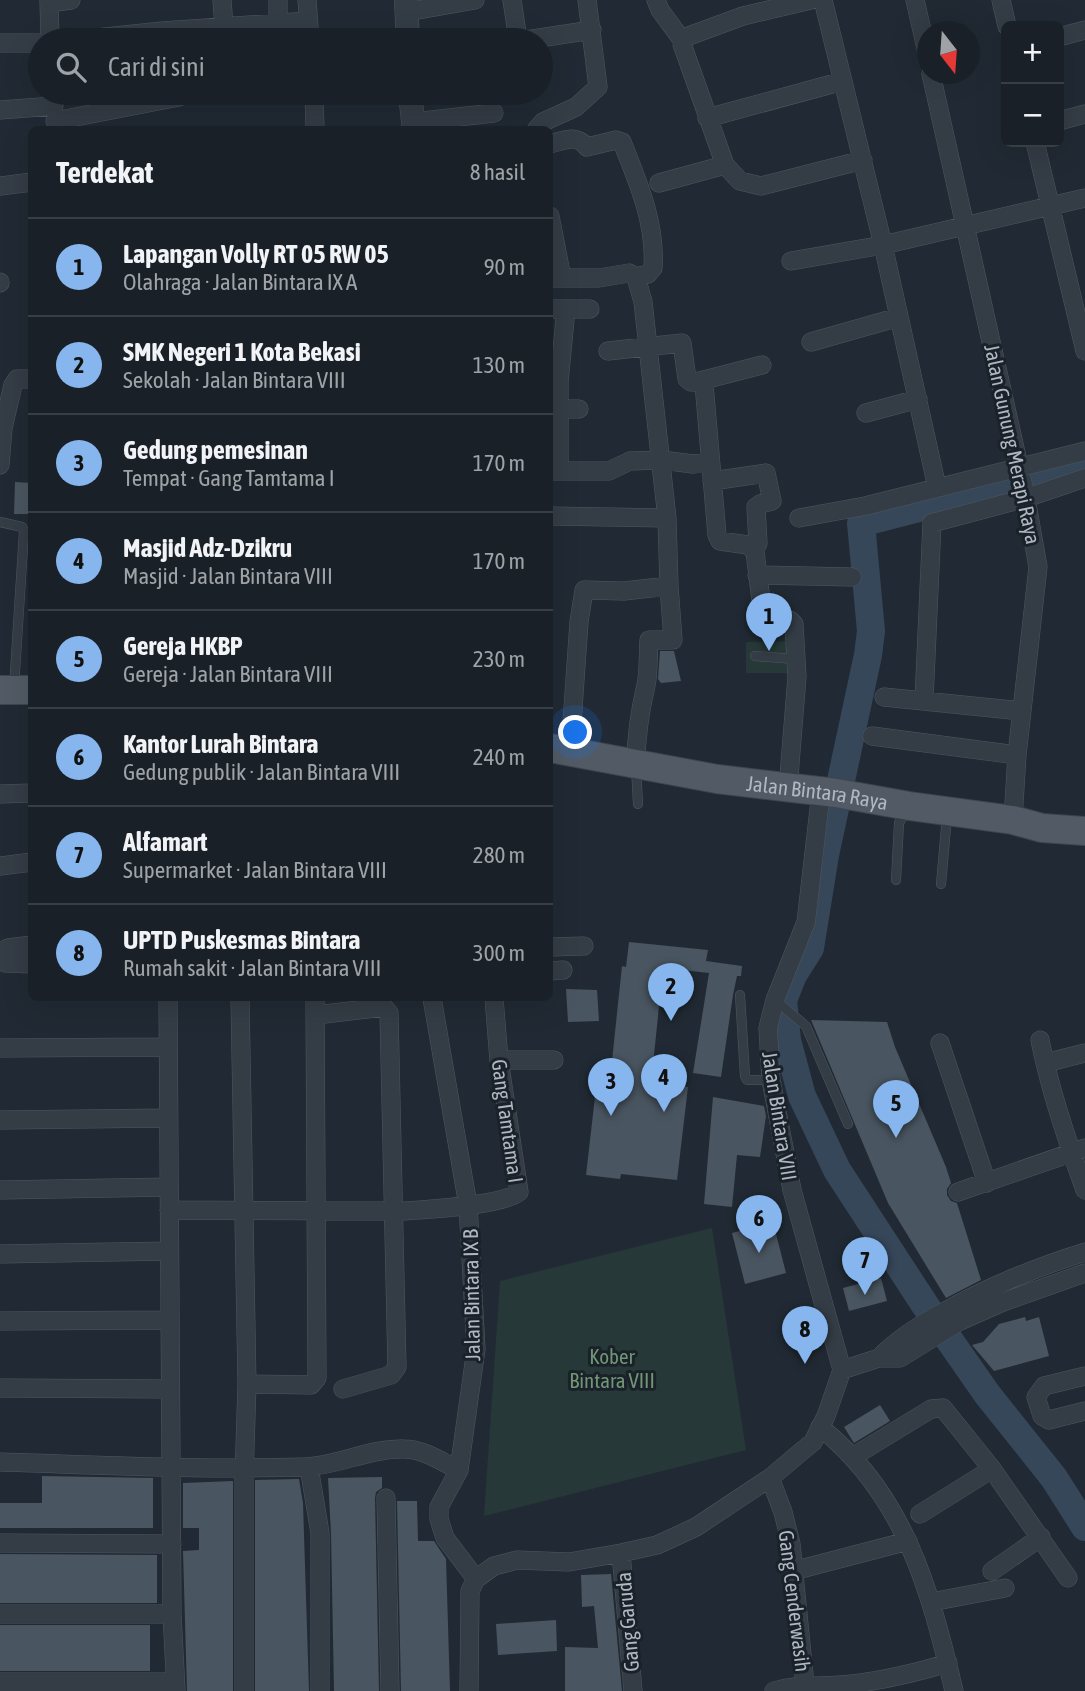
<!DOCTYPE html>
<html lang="id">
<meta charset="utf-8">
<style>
body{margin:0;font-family:"Asap Condensed",sans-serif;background:#262d33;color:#f1f3f6}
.controls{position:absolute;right:21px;top:21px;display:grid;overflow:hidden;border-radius:10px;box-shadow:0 7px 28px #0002}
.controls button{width:63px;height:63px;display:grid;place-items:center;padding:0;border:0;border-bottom:2px solid #373e44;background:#192027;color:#f1f3f6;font:35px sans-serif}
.compass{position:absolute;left:917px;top:21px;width:63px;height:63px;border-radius:50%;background:#192027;box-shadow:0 7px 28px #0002;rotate:163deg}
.you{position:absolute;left:576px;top:733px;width:24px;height:24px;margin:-18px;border:5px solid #fff;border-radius:50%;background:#1a73e8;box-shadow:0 0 0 10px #1a73e833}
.badge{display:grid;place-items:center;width:46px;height:46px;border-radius:50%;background:#87b6ee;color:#111;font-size:23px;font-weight:700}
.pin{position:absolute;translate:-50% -58px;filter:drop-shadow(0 2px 4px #0008)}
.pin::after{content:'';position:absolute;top:37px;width:24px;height:21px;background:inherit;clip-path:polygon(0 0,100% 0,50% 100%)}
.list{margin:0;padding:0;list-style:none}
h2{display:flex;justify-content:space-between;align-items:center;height:91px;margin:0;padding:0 28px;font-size:30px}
h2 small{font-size:23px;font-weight:400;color:#9fa3a7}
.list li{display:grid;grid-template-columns:46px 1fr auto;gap:21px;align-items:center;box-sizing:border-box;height:98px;padding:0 28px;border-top:2px solid #373e44}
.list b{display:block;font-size:26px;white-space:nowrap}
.list p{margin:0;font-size:23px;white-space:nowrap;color:#9fa3a7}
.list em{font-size:23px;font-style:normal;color:#9fa3a7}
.icon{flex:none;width:38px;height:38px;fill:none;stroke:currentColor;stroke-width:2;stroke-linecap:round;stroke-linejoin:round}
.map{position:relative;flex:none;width:1085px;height:1691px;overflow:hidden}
.search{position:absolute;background:#192027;box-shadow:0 7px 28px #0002;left:28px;top:28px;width:525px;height:77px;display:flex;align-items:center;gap:18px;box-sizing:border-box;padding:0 24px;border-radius:38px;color:#9fa3a7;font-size:26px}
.panel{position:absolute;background:#192027;box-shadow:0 7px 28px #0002;left:28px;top:126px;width:525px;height:875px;border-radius:10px}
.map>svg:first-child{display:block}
.green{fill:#263837}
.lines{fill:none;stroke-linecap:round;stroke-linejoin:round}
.river{stroke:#36475a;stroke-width:28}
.building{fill:#495560}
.service-casing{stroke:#4f5760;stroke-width:10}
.minor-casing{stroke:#4f5760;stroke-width:19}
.tertiary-casing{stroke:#4f5760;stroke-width:24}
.primary-casing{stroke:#3e454e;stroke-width:30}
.service{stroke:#343c45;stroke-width:9}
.minor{stroke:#343c45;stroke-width:18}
.tertiary{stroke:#343c45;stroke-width:23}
.primary{stroke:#525b65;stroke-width:28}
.labels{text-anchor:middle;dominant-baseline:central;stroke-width:6;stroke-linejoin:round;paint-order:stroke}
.street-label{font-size:21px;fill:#aeb7c2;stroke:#1a2129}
.park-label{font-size:21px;fill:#709676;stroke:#1a2129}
</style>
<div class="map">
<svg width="1085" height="1691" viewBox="0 0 1085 1691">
<rect width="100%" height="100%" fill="#212a34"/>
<path class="green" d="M792,641V673H746V642Z
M712,1228L746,1450L484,1516L500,1281Z"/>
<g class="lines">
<path class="river" d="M1085,465L861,523L871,631L868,655L825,855L810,948L793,975L783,1000L787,1040L802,1096L837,1170L925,1305L987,1394L1054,1478L1085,1527"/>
</g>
<path class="building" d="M15,482L32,483L31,514H14Z
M660,651H674L681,681L661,683L658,679Z
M629,942L708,950L706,961L742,966L741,976H737L733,995L721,1077L693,1073L709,973L663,968L651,1084L688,1087L677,1180L621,1174L620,1179L586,1175L596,1088L609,1089L622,966L626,967Z
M566,989L597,990L599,1021L568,1022Z
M811,1020L887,1022L895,1047L946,1167L951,1183L947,1189V1195L951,1201L957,1203L981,1280L946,1298L888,1203Z
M713,1097L764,1106L766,1116L760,1157L737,1155L732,1207L704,1204Z
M773,1222L786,1273L745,1284L732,1233Z
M881,1278L887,1301L849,1311L843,1288Z
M1025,1317L1026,1321L1039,1317L1049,1356L994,1371L972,1345L983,1342L999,1324Z
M880,1405L890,1421L854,1443L844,1427Z
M42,1476L153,1478V1528H0V1503H42Z
M382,1477V1488L376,1492L375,1498L379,1691H334L331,1533L328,1478Z
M299,1479L303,1503L309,1691H255V1480Z
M233,1481V1691H187L183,1551L199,1550V1528H183V1483Z
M397,1501H417L418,1541H434L446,1559L450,1691H401Z
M0,1554L157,1555V1603H0Z
M611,1574L622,1691H565V1647L598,1648L594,1606L582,1607L581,1575Z
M556,1620L557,1651L498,1655L496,1624Z
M0,1625H150V1671H0Z"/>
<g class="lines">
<g class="service-casing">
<path id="service" d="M0,522L22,527L24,531L14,688
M755,656L795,659
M636,767L638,804
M896,880L899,823L906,811
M941,884L947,816
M740,995L745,1076L747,1080H771
M775,1000L806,1026L848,1124"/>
</g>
<g class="minor-casing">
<path id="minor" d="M49,0L50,40
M222,0L224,27
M307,0L310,40
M512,0L518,40
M656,0L660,10L682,40
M811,0L743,16L686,37L682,44L725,165L740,181L761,186L863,160
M915,0L928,57
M1001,0L1007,26
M49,3L71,0
M407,12L475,0
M278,23V0
M1059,37L1085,30
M77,40L162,31L308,21
M526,40L592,30
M0,43H40
M931,74L1025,493L1038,567L1017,755L1013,820
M314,93L315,130
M0,110L54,106
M707,118L843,81
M55,121L179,97
M1059,121L1085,114
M413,122L494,113
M536,130L543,122L576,107L598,87L587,0
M1035,142L1085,351
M550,144C566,140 576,134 587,147L616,140L622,142C638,182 656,223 653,268L648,274L636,277
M659,183L725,165
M0,186L32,182
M550,216L562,278
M791,261L883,245L823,0
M550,278H599L629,273L636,277L643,302L667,518L550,516
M0,282V283
M550,309H590
M811,342L899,317
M608,351L682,343L687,379L691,382L700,381L704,384L717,535L720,541L748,545L755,552L763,616L767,619L790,620L794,624L797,677L788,788
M700,381L762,365
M559,409H579
M866,413L918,399
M0,465L3,428L13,385L17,379H32
M550,471H609L630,461L662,460L693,464L710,462
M559,471V382L566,309
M712,481L766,473L772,501L760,504L756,507L758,543L754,551
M937,487L883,245L1085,198
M667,518L669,586
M799,518L865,506L1085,451
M757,575L852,577
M884,697L1022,711
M924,700L932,523L1026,498L1085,478
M872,736L1017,755
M570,752L579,622L584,590L624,591L669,586L673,640H649C648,654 649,671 646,685C640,711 636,735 636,763
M0,794L32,793
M0,866L32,862
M32,945L8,948L3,951L5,963L32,964
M550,947L584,946
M550,971L563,970
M168,998L172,1614L176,1691
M240,998L247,1384L244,1478V1691
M432,998L468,1205L476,1349L459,1470L439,1507V1519L445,1538L476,1579
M316,1015L384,1007L389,1013L397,1367L391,1375L343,1389
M1040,1040C1050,1091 1067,1141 1085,1190
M940,1043L987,1183
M0,1048L167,1047
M499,1060H554
M1045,1063L1085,1053
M0,1120L168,1118
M0,1190L169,1187
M958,1192L1085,1148
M169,1210L394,1211
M405,1211C430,1209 502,1206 519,1192L499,1060L494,998
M0,1254L169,1251
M0,1321L170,1320
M879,1358C897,1339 918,1326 940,1314C987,1287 1034,1268 1085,1252
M842,1370L879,1358H900L960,1321L1003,1302L1085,1273
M1085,1376L1044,1386L1036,1397L1042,1416L1049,1420L1085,1411
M247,1384L311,1385L317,1378L315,998
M0,1388L170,1389
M820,1427C905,1495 930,1590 954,1691
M854,1456L931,1409L943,1408L992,1469L1068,1578
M0,1462C101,1465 203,1470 305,1467C337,1466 370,1448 404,1449C423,1449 442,1462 459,1470
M309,1467L320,1533V1691
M770,1478L783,1512L791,1544L805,1685
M386,1498L390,1691
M920,1514L992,1469
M0,1543L172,1544
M621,1553L633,1691
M793,1571L908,1541
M992,1571L1041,1537
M931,1602L1005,1588
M0,1614H172
M0,1682H175
M469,1691L470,1591L476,1579L494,1566L517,1560L569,1562L621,1553L657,1545L696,1527L770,1478L802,1451L813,1442L826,1416L842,1370L792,1190L771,1080L768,1028L775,1000L806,922L821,792
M774,1691C798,1684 816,1687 840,1685C877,1682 912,1674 948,1663"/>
</g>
<g class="tertiary-casing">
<path id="tertiary" d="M406,0L408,40
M410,93L414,130"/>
</g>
<g class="primary-casing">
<g id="primary">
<path d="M0,690H32"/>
<path id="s1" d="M550,748L717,779L836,793L909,806L1013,820L1042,828L1085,831"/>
</g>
</g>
<use href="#service" class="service"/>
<use href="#minor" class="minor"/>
<use href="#tertiary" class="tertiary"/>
<use href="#primary" class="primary"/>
</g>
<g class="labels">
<g class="street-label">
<text transform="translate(1013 444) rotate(78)">Jalan Gunung Merapi Raya</text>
<text stroke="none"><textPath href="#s1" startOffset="271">Jalan Bintara Raya</textPath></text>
<text transform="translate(780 1116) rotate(81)">Jalan Bintara VIII</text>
<text transform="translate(508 1121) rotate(82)">Gang Tamtama I</text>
<text transform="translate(471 1295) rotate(-91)">Jalan Bintara IX B</text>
<text transform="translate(795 1601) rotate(83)">Gang Cenderwasih</text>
<text transform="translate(627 1622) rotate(-95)">Gang Garuda</text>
</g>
<g class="park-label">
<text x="612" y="1356">Kober<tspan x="612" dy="24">Bintara VIII</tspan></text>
</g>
</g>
</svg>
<div class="controls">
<button>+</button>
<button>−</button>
</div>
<svg class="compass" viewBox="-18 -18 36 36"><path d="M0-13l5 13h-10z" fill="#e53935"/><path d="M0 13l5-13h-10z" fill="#9fa3a7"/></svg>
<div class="you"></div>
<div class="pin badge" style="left:769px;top:651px">1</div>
<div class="pin badge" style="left:671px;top:1021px">2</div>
<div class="pin badge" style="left:611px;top:1116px">3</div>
<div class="pin badge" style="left:664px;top:1112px">4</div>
<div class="pin badge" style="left:896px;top:1138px">5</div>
<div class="pin badge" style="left:759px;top:1253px">6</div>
<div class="pin badge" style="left:865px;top:1295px">7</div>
<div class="pin badge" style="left:805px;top:1364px">8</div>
<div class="search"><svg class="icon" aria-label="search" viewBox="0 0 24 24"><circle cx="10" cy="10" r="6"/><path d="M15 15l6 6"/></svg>Cari di sini</div>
<section class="panel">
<h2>Terdekat<small>8 hasil</small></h2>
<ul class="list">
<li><span class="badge">1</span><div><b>Lapangan Volly RT 05 RW 05</b><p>Olahraga · Jalan Bintara IX A</p></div><em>90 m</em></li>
<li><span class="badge">2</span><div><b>SMK Negeri 1 Kota Bekasi</b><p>Sekolah · Jalan Bintara VIII</p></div><em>130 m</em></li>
<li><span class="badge">3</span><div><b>Gedung pemesinan</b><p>Tempat · Gang Tamtama I</p></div><em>170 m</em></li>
<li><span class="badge">4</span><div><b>Masjid Adz-Dzikru</b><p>Masjid · Jalan Bintara VIII</p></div><em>170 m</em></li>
<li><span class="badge">5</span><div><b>Gereja HKBP</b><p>Gereja · Jalan Bintara VIII</p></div><em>230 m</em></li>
<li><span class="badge">6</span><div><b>Kantor Lurah Bintara</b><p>Gedung publik · Jalan Bintara VIII</p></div><em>240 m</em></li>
<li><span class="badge">7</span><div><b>Alfamart</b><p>Supermarket · Jalan Bintara VIII</p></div><em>280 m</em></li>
<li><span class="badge">8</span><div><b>UPTD Puskesmas Bintara</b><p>Rumah sakit · Jalan Bintara VIII</p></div><em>300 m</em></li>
</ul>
</section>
</div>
